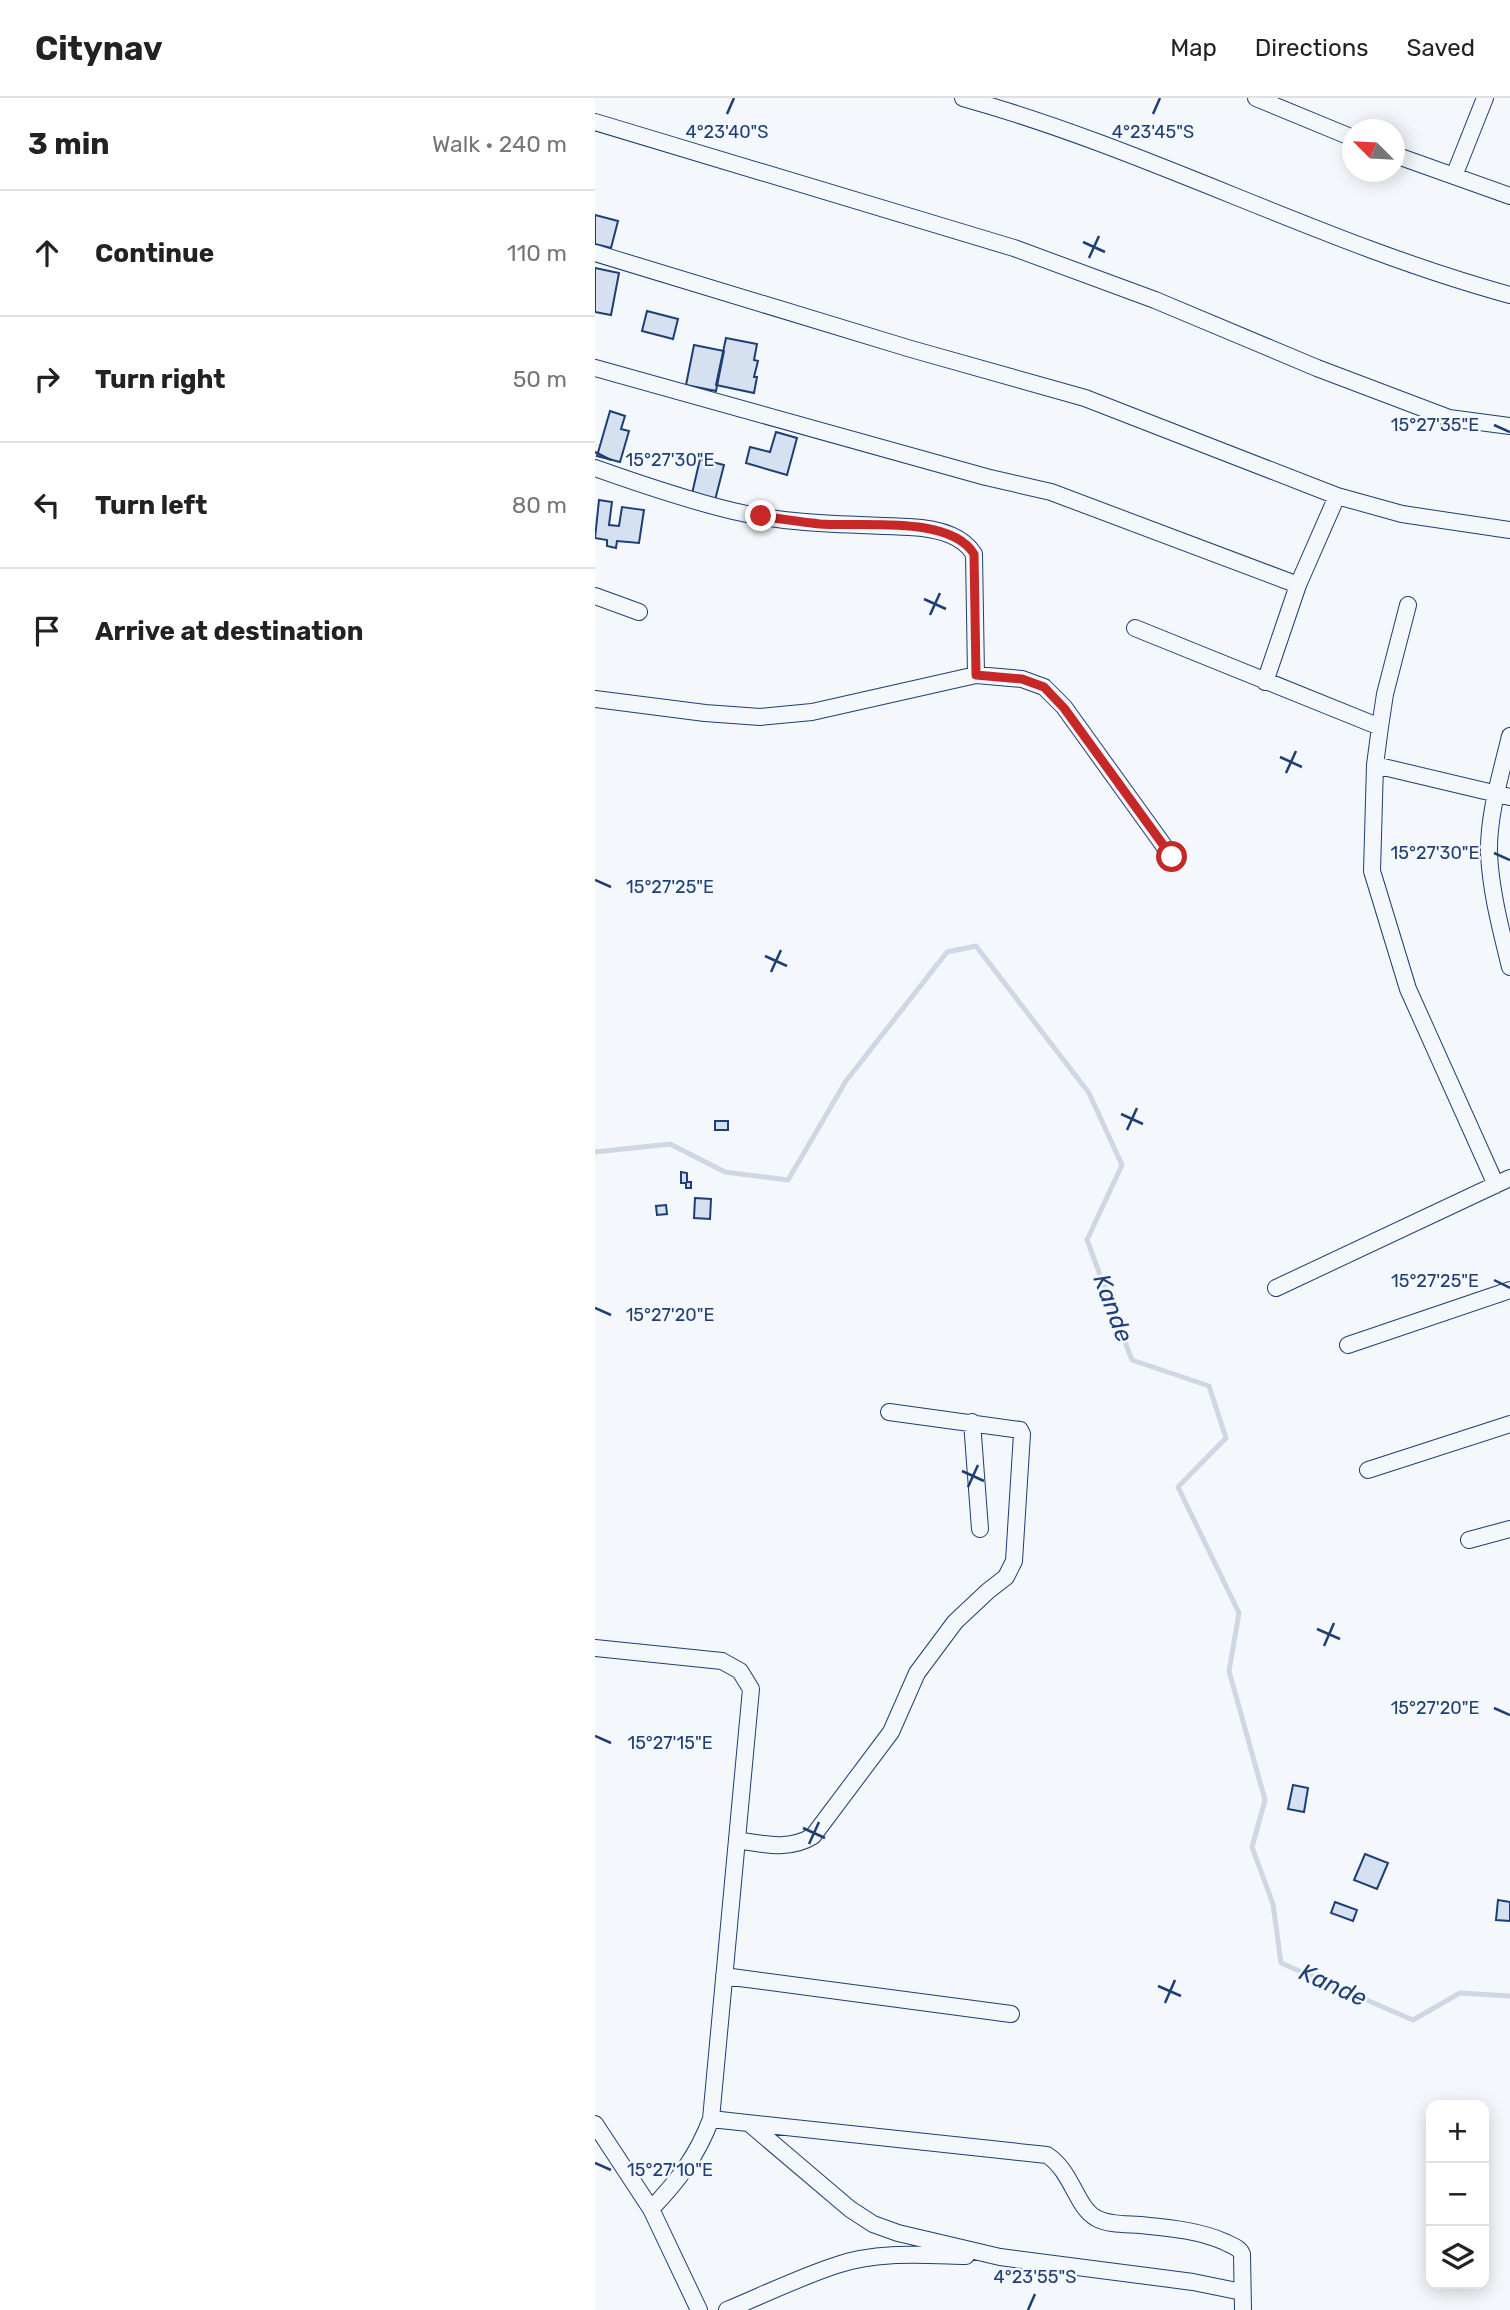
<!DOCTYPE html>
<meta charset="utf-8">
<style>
body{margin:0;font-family:Rubik,sans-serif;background:#f6f6f6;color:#222}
.controls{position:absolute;right:21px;bottom:21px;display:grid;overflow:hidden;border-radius:14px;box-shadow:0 4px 18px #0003}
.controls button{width:63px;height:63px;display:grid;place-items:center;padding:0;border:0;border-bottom:2px solid #e0e0e0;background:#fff;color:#222;font:35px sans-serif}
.compass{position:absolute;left:747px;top:21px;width:63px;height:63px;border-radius:50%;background:#fff;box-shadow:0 4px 18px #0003;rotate:294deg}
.stop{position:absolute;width:21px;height:21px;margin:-16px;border:5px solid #c62828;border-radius:50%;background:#fff}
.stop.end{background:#c62828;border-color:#fff;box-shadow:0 2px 7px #0008}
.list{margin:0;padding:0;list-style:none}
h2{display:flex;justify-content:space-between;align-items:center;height:91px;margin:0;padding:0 28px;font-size:30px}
h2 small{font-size:23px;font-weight:400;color:#767676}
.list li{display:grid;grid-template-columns:46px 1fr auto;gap:21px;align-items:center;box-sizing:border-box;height:126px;padding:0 28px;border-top:2px solid #e0e0e0}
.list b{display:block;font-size:26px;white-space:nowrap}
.list em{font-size:23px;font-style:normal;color:#767676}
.icon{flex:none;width:38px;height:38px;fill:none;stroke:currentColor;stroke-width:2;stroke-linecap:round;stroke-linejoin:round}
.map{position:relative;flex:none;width:915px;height:2212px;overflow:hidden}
header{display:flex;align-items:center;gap:42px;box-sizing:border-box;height:98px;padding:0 35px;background:#fff;border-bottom:2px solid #e0e0e0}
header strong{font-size:33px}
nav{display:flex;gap:38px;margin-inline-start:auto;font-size:24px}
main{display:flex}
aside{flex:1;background:#fff}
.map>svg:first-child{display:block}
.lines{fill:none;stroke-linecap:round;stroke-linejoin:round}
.stream{stroke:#cfd7e4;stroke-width:5}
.building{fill:#d5e0f0;stroke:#1d3f73;stroke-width:2}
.minor-casing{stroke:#1d3f73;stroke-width:18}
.minor{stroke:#f4f7fb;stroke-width:16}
.route{stroke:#c62828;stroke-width:9}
.ticks{fill:none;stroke:#1d3f73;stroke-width:2.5}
.labels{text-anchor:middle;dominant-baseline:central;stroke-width:5;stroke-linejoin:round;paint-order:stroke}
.water-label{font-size:24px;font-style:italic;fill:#1d3f73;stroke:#f4f7fb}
.ticks-label{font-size:18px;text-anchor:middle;fill:#1d3f73;stroke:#f4f7fb;stroke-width:5;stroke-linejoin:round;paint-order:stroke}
</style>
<header>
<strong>Citynav</strong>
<nav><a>Map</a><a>Directions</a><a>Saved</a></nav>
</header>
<main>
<aside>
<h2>3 min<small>Walk · 240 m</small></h2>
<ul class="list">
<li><svg class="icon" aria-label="ahead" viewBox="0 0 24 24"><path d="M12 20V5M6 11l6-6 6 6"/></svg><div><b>Continue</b></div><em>110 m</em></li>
<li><svg class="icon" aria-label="right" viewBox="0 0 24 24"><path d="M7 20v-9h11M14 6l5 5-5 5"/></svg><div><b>Turn right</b></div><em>50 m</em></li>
<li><svg class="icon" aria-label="left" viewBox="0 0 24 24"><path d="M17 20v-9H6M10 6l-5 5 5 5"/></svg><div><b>Turn left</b></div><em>80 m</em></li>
<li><svg class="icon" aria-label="arrive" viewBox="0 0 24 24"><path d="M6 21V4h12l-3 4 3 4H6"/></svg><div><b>Arrive at destination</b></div></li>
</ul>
</aside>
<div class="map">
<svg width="915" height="2212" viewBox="0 0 915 2212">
<rect width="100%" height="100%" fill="#f4f7fb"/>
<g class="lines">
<path class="stream" d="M0,1054L75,1046L130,1074L193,1082L251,983L352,854L381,848L494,995L527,1067L492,1142L537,1262L614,1288L631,1340L583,1389L644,1515L634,1573L670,1702L657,1749L678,1806L686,1865L818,1922L865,1895L915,1898"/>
</g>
<path class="building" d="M0,117L23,123L16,150L0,146Z
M0,170L24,175L16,217L0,214Z
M52,213L83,221L78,241L47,233Z
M131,240L162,246L159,262L163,263L159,279H162L159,295L121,287Z
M99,247L129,253L121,293L91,287Z
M15,313L30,318L26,331L34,333L25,364L2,358Z
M181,334L202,340L192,377L151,365L155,349L175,354Z
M105,361L129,367L119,406L96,400Z
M4,402L17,404L14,427L24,428L27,409L49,412L44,445L22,443L21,450L12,448V442L0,440Z
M120,1023H133V1032H120Z
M86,1074L92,1075V1084H96V1090H91V1085H86Z
M100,1100L116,1101L115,1121L99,1120Z
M71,1107L72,1116L62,1117L61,1108Z
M698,1687L713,1690L709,1714L693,1711Z
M770,1756L793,1765L782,1791L759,1782Z
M903,1802L915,1804V1823L901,1822Z
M740,1804L762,1812L758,1823L736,1815Z"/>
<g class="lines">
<g class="minor-casing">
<path id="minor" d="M368,0C555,52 728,146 915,197
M661,0L758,40
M0,24L419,150L560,202L722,270L854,320L915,328
M800,57L915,98
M859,78L890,0
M0,155L316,251L490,300L742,398L807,416L915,432
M0,270L391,379L456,394L703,487
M0,370C45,386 92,402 138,413C196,427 255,426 314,429C337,430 366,435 379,456L381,577
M0,498L44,514
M813,507L790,596L785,629L780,667L777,773L813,891L901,1087
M540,530L785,629
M670,584L703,487L742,398
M0,601L110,615L165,619L217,614L381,577L427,581L449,589L469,609L577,759
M915,638C906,676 893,717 894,756C896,795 906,832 915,869
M780,667L915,699
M681,1190L915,1080
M753,1247L915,1192
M377,1324L385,1431
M773,1372L915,1326
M874,1442L915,1431
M0,1550L127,1563L145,1573L156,1591L116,2021C102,2058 83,2083 56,2111
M142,1742C168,1746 194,1753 218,1738L296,1634L322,1575L360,1524L393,1493L411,1479L419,1463L427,1336L425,1332L294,1314
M129,1878L416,1916
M116,2021L452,2057C477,2073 481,2109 501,2120C513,2127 531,2126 545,2127C574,2130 602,2132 630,2144C637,2148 644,2149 647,2156L648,2212
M0,2026L56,2111L104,2212
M156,2027L255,2111L278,2126L303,2135L405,2159L598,2184L647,2194
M132,2212C168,2197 205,2179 242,2167C283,2153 329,2157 371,2158"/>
</g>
<use href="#minor" class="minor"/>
</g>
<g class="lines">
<path class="route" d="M166,418C186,421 206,424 225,426C267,429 355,417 379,456L381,577L427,581L449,589L469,610L577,759"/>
</g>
<path class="ticks" d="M132,16L139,0M558,16L565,0M488,144L510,154M494,160L504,138M899,327L915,334M0,354L16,362M329,501L351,511M335,517L345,495M685,659L707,669M691,675L701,653M899,755L915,762M0,782L16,789M170,858L192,868M176,874L186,852M526,1016L548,1026M532,1032L542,1010M899,1182L915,1190M0,1210L16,1217M367,1373L389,1383M373,1389L383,1367M722,1531L745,1541M729,1548L739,1525M899,1610L915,1617M0,1638L16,1645M208,1730L230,1740M214,1746L224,1724M563,1888L586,1898M570,1905L580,1882M0,2065L16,2072M433,2212L440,2196"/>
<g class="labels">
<g class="water-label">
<text transform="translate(518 1210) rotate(69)">Kande</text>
<text transform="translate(738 1887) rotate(24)">Kande</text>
</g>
</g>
<g class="ticks-label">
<text x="132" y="40">4°23'40"S</text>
<text x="558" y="40">4°23'45"S</text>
<text x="840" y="333">15°27'35"E</text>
<text x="75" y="368">15°27'30"E</text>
<text x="840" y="761">15°27'30"E</text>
<text x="75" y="795">15°27'25"E</text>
<text x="840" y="1189">15°27'25"E</text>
<text x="75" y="1223">15°27'20"E</text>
<text x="840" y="1616">15°27'20"E</text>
<text x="75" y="1651">15°27'15"E</text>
<text x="75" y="2078">15°27'10"E</text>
<text x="440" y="2185">4°23'55"S</text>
</g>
</svg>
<div class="controls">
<button>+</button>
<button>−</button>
<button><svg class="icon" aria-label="layers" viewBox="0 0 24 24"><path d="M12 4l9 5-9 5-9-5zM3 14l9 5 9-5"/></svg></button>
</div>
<svg class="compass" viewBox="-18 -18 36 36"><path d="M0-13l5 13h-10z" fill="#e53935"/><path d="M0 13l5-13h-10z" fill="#767676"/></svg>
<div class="stop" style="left:577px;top:759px"></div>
<div class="stop end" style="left:166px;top:418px"></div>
</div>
</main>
